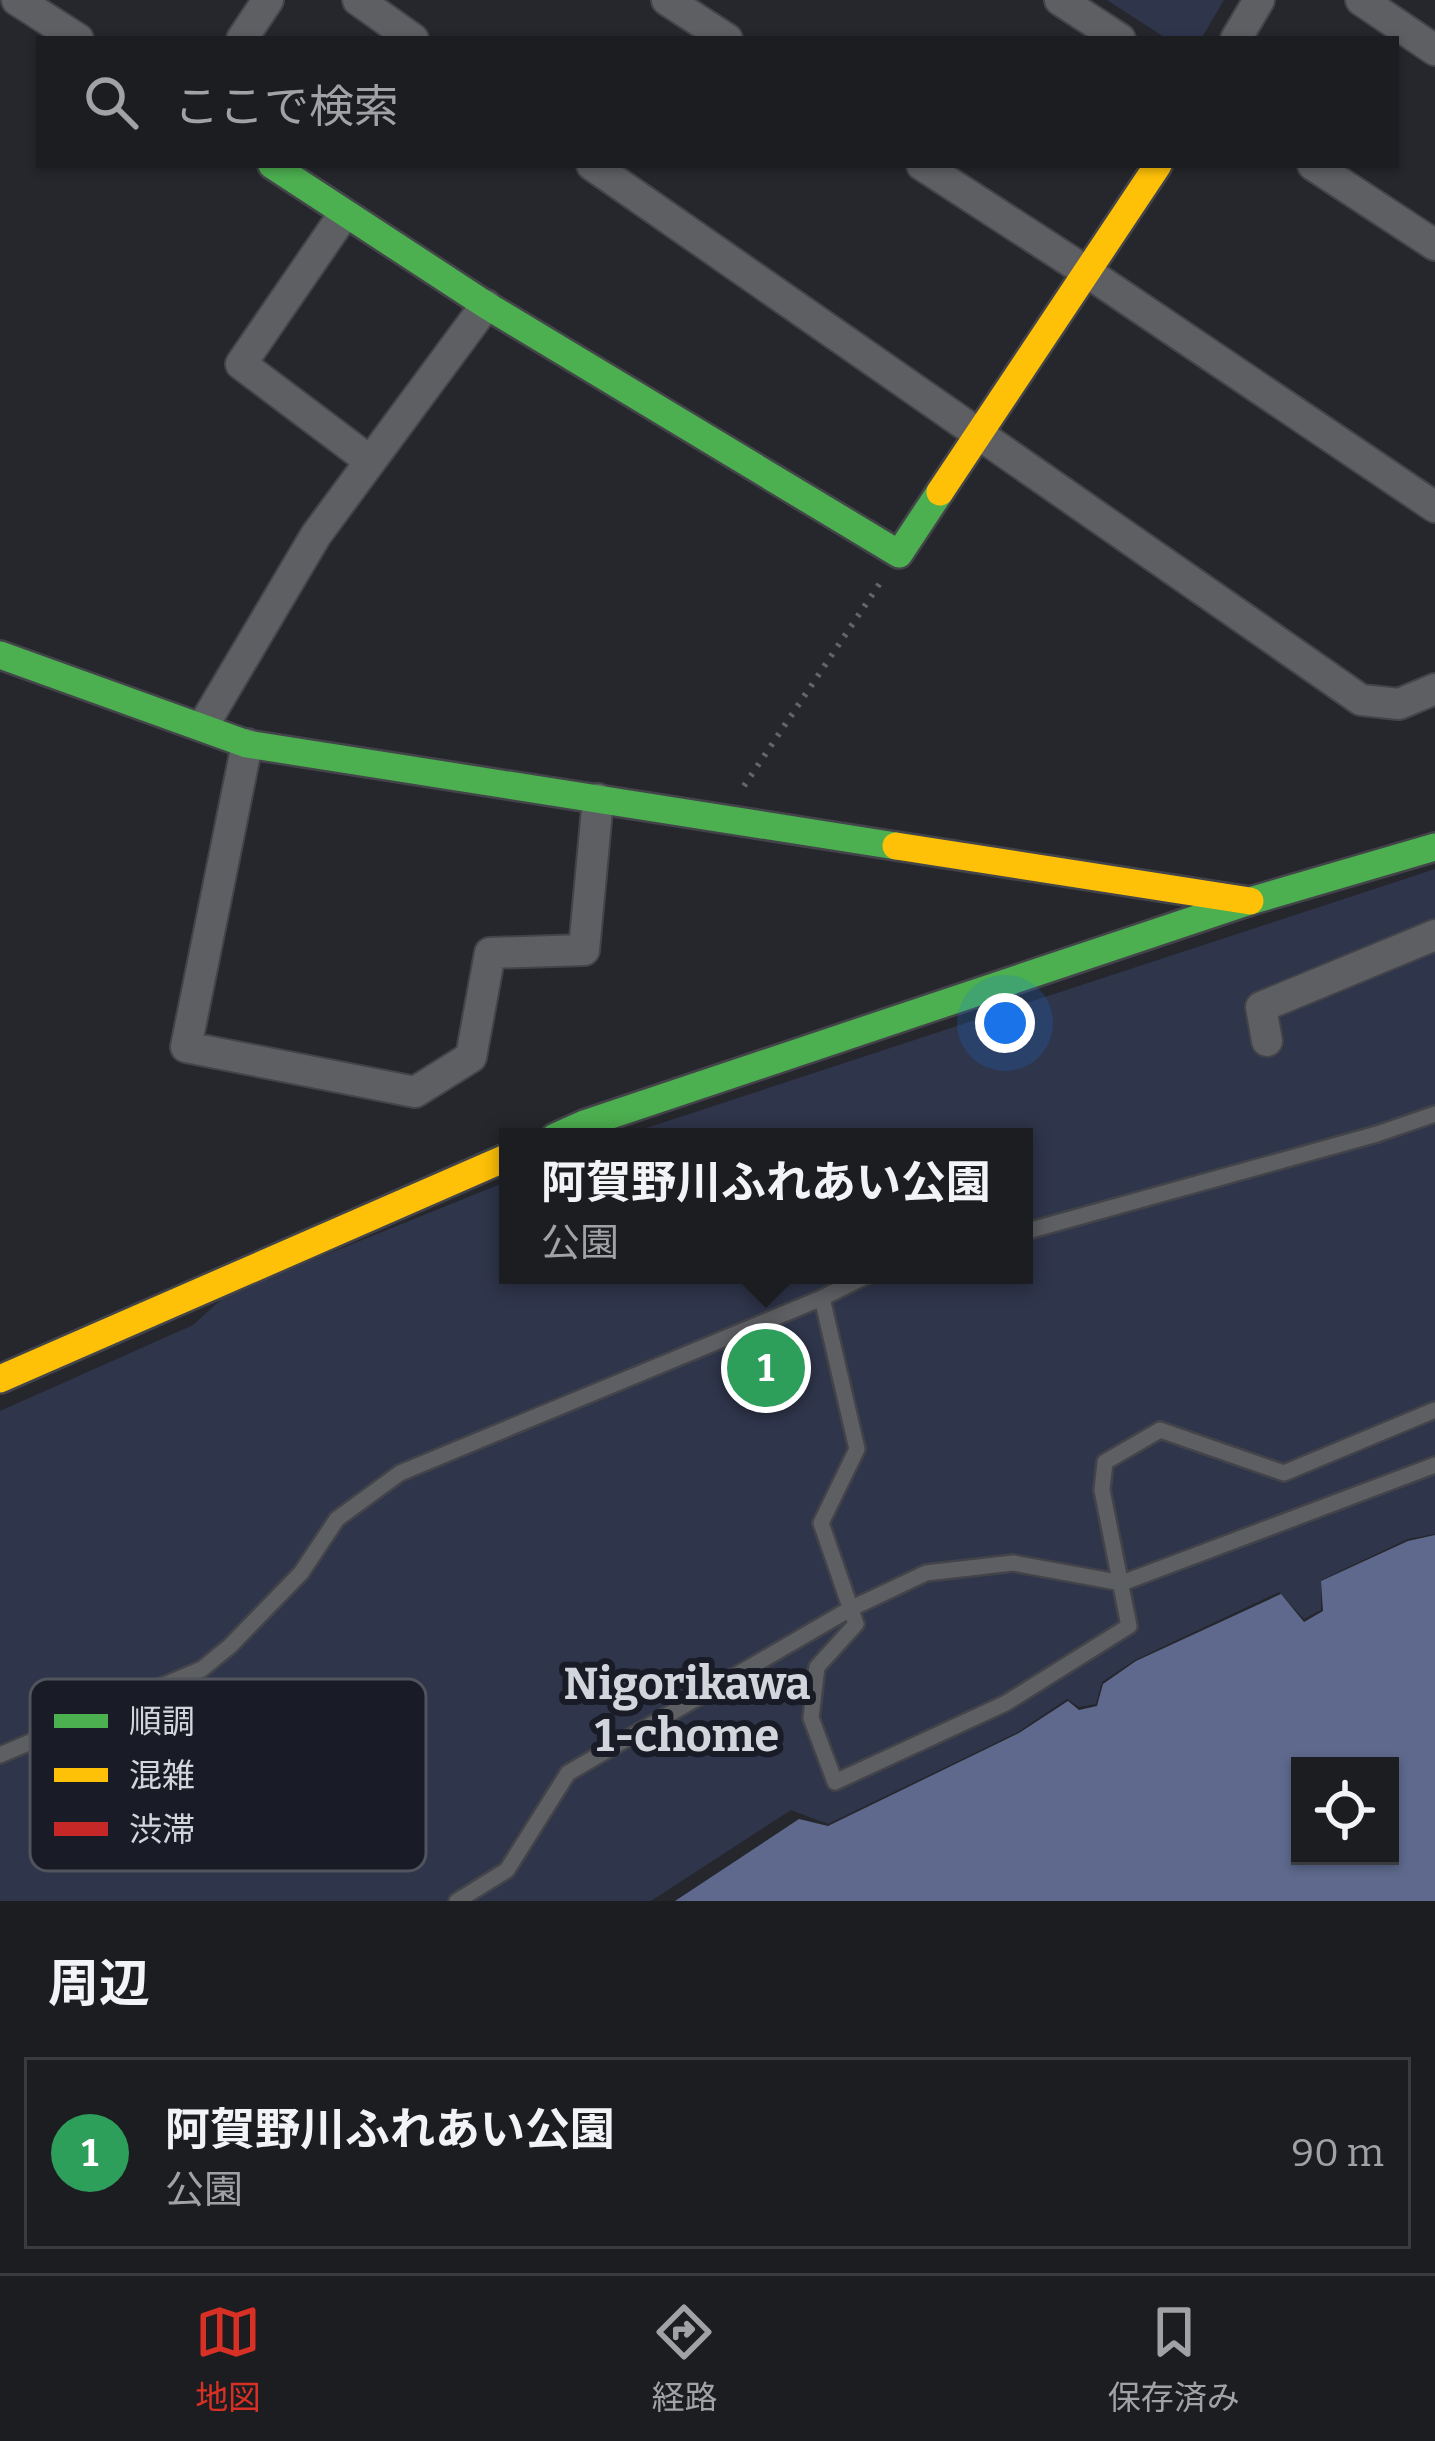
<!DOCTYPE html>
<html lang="ja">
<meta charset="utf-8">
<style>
body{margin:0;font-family:Bitter,"Noto Sans JP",serif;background:#25262a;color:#f1f3f6}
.controls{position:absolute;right:36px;bottom:36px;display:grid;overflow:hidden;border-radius:0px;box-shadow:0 3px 9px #0004}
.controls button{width:108px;height:108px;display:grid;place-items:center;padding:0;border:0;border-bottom:3px solid #3a3b3f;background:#1c1d21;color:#f1f3f6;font:60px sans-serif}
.you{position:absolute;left:1005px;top:1023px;width:42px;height:42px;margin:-30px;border:9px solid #fff;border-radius:50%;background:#1a73e8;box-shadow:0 0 0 18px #1a73e833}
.badge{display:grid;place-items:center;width:78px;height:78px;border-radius:50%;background:#d93025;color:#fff;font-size:39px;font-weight:700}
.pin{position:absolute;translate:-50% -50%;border:6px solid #fff;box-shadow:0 3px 12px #0006}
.popup{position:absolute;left:499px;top:1128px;width:534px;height:156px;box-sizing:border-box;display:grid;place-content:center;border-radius:0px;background:#1c1d21;filter:drop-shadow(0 3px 9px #0005);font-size:39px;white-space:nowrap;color:#a0a2a5}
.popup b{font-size:45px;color:#f1f3f6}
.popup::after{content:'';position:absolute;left:50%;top:100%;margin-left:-24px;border:24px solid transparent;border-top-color:#1c1d21}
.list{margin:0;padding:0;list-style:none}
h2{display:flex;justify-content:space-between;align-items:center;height:156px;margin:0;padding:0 48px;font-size:51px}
h2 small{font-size:39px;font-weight:400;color:#a0a2a5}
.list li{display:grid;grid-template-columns:78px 1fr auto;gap:36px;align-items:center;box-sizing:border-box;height:192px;margin:0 24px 24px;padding:0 24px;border:3px solid #3a3b3f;border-radius:0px}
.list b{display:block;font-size:45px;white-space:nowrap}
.list p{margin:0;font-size:39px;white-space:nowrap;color:#a0a2a5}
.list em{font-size:39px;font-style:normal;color:#a0a2a5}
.icon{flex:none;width:66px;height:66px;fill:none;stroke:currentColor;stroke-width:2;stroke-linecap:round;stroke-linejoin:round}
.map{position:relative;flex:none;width:1435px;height:1901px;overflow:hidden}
.search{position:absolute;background:#1c1d21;box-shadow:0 3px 9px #0004;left:36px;right:36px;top:36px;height:132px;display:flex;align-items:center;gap:30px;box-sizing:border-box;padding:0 42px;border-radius:0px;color:#a0a2a5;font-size:45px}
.sheet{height:372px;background:#1c1d21}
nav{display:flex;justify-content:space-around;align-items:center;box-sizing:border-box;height:168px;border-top:3px solid #3a3b3f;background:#1c1d21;font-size:33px;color:#a0a2a5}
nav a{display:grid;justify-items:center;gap:6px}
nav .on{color:#d93025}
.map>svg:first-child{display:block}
.green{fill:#2f354b}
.water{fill:#5e698d;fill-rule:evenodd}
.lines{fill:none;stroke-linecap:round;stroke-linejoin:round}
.lane-casing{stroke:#434449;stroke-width:20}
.street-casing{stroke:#434449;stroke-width:34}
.fast-casing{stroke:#434449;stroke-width:32}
.slow-casing{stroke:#434449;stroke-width:32}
.path{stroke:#646569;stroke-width:6;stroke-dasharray:3 9;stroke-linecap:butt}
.lane{stroke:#5e5f63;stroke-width:15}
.street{stroke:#5e5f63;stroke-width:30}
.fast{stroke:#4caf50;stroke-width:27}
.slow{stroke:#ffc107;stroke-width:27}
.labels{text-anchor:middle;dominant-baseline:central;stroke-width:12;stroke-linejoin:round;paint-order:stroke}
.neighbourhood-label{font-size:45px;font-weight:bold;fill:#d3d5dd;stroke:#191c26}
.key{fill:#191c26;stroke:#51545d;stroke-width:3}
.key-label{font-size:33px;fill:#d3d5dd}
</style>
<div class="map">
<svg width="1435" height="1901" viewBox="0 0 1435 1901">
<rect width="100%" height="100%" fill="#26272c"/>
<path class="green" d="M1107,0H1224L1201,39H1167Z
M1435,869V1534L1408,1539L1321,1580V1610L1304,1619L1279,1592L1135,1660L1102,1682L1096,1704L1079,1707L1067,1699L1018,1732L828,1824L791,1810L651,1901H0V1411L193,1325L226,1295L508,1181V1275H1024V1137H619Z"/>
<path class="water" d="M1435,1535V1901H675L799,1819L828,1826L1019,1733L1068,1701L1079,1710L1097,1706L1103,1684L1136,1661L1281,1594L1304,1622L1323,1611L1321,1581L1408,1541ZM1300,1766H1390V1856H1300Z"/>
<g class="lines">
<g class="lane-casing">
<path id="lane" d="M1024,1232L1377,1134L1435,1114
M822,1298L857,1449L821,1523L856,1624L817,1667L811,1718L835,1782L1006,1703L1129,1626L1102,1490L1105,1462L1160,1430L1284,1473L1435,1410
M0,1755L202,1669L230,1646L301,1573L337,1519L400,1473L822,1298L868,1275
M457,1901L507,1870L568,1773L850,1609L926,1573L1013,1563L1122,1583L1435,1465"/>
</g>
<g class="street-casing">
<path id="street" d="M17,0L78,39
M358,0L413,39
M667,0L727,39
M1060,0L1120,39
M1361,0L1435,50
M242,39L268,0
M1236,39L1259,0
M592,165L1361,700L1399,704L1435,689
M922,165L1087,272L1435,507
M1313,165L1435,245
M344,214L241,364L370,461
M203,726L316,535L486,305
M247,744L186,1047L415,1092L471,1057L490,953L584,950L598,799
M1267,1041L1261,1007L1435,935"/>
</g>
<g class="fast-casing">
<path id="fast" d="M272,165L486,305L899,554L940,492
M0,655L247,744L896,846
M555,1137L584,1124L1250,901L1435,847"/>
</g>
<g class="slow-casing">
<path id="slow" d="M940,492L1158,165
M896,846L1250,901
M0,1379L508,1157"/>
</g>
<path class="path" d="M744,786L880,583"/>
<use href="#lane" class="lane"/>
<use href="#street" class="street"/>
<use href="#fast" class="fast"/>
<use href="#slow" class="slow"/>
</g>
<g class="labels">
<g class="neighbourhood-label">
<text x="687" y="1684">Nigorikawa<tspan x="687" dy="52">1-chome</tspan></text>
</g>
</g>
<rect x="30" y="1679" width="396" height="192" rx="18" class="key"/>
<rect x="54" y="1714" width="54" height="14" fill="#4caf50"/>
<rect x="54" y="1768" width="54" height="14" fill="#ffc107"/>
<rect x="54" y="1822" width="54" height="14" fill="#c62828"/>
<g class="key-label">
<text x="129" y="1733">順調</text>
<text x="129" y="1787">混雑</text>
<text x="129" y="1841">渋滞</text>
</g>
</svg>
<div class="controls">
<button><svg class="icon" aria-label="locate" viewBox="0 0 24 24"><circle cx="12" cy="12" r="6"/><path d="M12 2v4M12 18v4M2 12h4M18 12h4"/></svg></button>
</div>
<div class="you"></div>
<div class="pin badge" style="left:766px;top:1368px;background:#2e9e5b">1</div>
<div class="popup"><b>阿賀野川ふれあい公園</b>公園</div>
<div class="search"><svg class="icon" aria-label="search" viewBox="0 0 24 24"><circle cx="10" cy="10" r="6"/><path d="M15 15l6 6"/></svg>ここで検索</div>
</div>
<section class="sheet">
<h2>周辺<small></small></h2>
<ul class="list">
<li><span class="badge" style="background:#2e9e5b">1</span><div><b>阿賀野川ふれあい公園</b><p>公園</p></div><em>90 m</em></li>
</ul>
</section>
<nav>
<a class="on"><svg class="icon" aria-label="map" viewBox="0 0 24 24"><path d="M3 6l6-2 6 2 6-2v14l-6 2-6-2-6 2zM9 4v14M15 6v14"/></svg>地図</a>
<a><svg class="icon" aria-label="directions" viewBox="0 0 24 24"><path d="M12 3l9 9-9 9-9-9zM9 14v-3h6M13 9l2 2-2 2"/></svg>経路</a>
<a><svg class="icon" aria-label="saved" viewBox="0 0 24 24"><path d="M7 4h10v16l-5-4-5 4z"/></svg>保存済み</a>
</nav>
